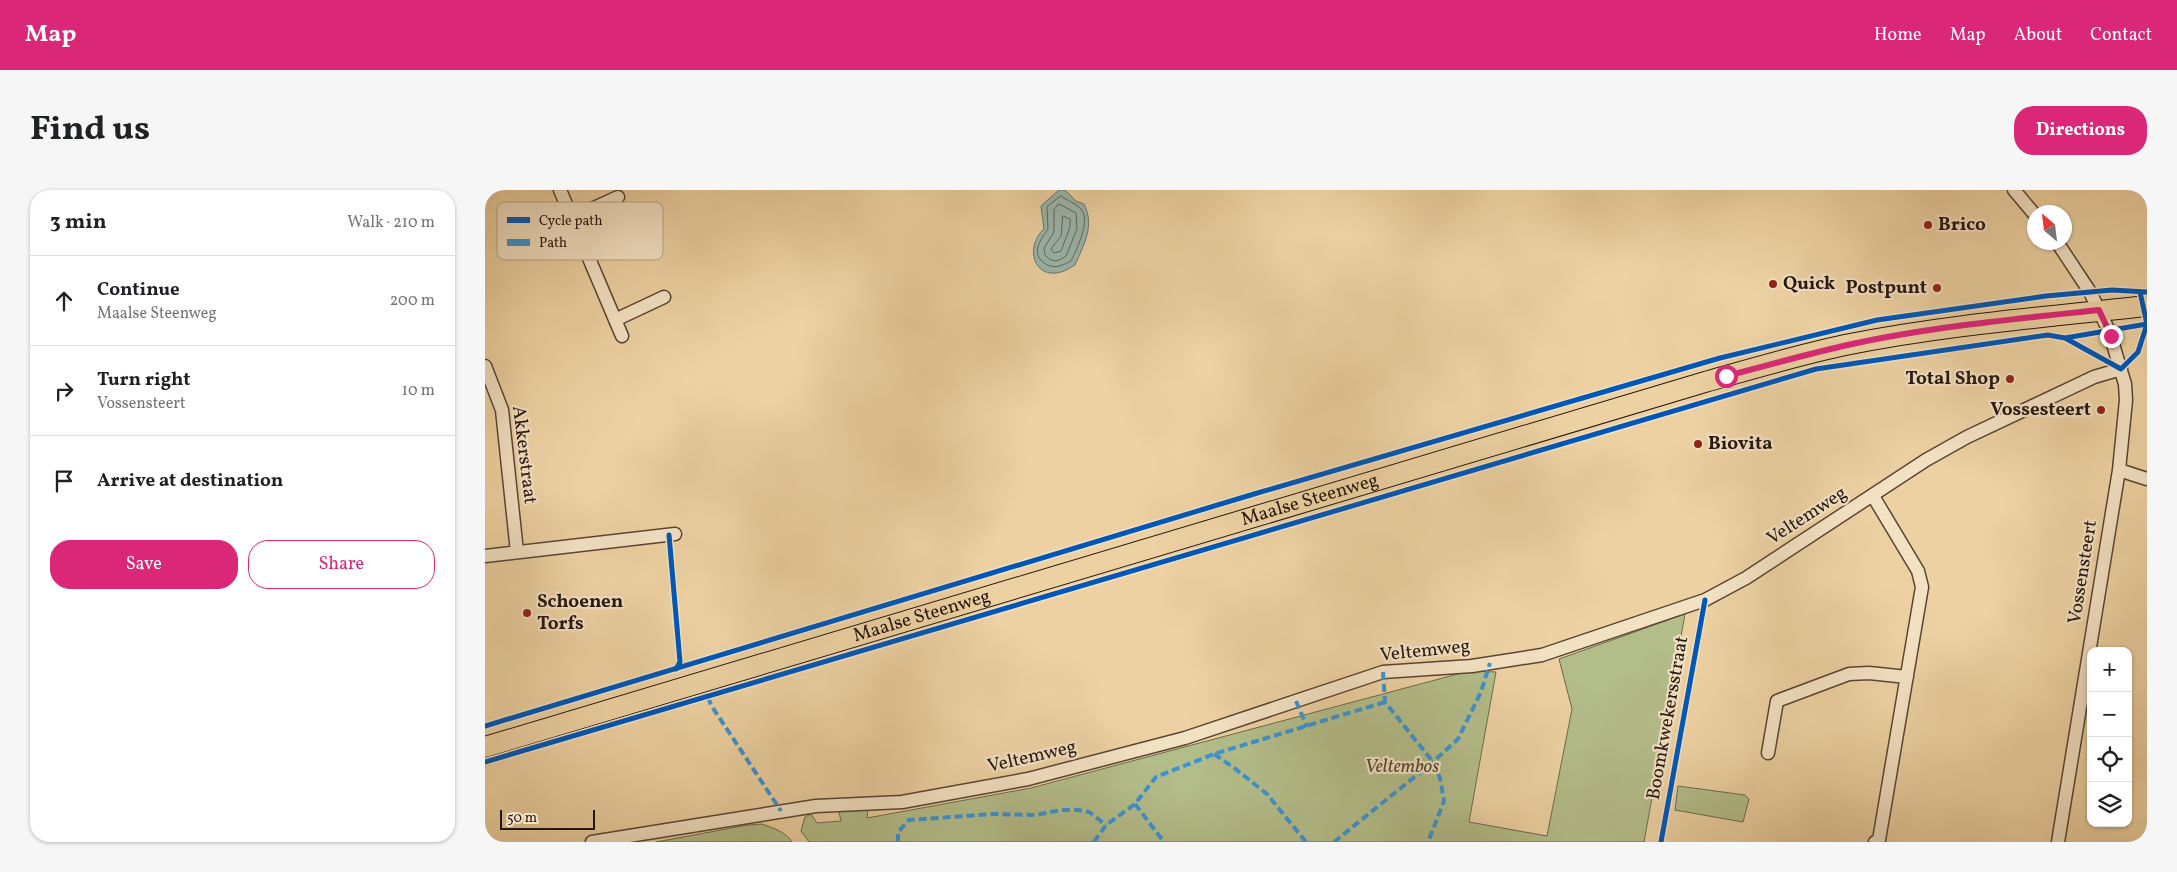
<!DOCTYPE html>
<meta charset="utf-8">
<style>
body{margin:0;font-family:Vollkorn,serif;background:#f6f6f6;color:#202124}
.controls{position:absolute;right:15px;bottom:15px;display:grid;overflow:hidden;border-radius:10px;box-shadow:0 1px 4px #0004}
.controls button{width:45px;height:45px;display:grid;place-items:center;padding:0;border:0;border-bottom:1px solid #e0e0e0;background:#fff;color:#202124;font:25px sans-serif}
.compass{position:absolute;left:1542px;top:15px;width:45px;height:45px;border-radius:50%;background:#fff;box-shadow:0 1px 4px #0004;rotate:332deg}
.scale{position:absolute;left:15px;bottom:12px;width:95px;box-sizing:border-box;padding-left:5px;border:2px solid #25170f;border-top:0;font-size:14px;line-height:18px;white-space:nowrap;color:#25170f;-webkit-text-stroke:4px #f3e1c3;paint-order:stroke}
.stop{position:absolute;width:15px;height:15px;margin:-11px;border:4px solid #db2777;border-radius:50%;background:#fff}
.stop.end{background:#db2777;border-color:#fff;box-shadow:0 1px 5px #0008}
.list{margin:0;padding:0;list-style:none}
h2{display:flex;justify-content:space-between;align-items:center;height:65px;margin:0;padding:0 20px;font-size:21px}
h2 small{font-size:16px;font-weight:400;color:#757577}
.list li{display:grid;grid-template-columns:32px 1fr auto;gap:15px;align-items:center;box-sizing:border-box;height:90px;padding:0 20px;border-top:1px solid #e0e0e0}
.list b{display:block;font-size:19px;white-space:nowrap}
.list p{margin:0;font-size:16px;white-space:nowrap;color:#757577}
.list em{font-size:16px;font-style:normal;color:#757577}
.actions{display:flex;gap:10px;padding:15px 20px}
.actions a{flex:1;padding:11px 0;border:1px solid #db2777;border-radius:20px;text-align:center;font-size:18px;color:#db2777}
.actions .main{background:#db2777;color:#fff}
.icon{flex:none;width:28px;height:28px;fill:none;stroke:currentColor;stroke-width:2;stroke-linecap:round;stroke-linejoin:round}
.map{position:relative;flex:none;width:1662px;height:652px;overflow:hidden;border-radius:20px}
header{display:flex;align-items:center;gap:30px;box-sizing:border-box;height:70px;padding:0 25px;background:#db2777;color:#fff}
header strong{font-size:24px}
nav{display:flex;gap:28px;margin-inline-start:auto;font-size:18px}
.intro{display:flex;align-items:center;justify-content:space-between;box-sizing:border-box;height:120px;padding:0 30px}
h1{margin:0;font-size:35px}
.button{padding:12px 22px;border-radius:20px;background:#db2777;color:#fff;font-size:18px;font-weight:700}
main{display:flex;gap:30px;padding:0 30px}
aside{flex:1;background:#fff;border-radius:20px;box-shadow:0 1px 4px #0004}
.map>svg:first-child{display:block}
.green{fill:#b3bd89;stroke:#6c6a4c}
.water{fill:#9ab6ac;stroke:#6b766d}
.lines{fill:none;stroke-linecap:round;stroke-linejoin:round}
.shore{stroke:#60665e;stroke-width:1}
.minor-casing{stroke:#574634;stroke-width:15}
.primary-casing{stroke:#25170f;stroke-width:22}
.minor{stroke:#f3e1c3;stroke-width:12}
.primary{stroke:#edd1a2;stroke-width:20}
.quiet{stroke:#3b93d2;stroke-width:4;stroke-dasharray:8 4;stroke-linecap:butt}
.cycleway-casing{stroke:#f3e1c3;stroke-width:8}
.cycleway{stroke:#0057b8;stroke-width:5}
.route{stroke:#db2777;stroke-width:6}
.poi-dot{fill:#8f2418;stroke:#f3e1c3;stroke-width:2}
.labels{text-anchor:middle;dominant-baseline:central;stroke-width:4.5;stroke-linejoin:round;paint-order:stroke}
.poi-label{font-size:19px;font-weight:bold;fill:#25170f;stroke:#f3e1c3;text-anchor:start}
.street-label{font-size:19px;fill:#25170f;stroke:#f3e1c3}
.park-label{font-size:19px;font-style:italic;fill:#504934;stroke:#f3e1c3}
.key{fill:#f3e1c3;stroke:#b5a48d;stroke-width:1}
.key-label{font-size:14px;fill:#25170f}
</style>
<header>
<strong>Map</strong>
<nav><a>Home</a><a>Map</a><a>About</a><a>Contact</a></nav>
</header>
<div class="intro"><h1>Find us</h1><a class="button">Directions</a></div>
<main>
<aside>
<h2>3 min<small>Walk · 210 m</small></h2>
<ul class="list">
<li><svg class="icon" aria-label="ahead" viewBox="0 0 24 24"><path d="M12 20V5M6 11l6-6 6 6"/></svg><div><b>Continue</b><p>Maalse Steenweg</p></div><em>200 m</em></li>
<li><svg class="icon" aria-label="right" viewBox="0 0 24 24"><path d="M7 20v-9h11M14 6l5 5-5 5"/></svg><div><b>Turn right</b><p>Vossensteert</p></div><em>10 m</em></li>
<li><svg class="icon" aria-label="arrive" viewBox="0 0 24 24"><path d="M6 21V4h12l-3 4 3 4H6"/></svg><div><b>Arrive at destination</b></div></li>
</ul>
<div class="actions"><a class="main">Save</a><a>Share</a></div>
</aside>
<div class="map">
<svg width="1662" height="652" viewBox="0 0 1662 652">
<rect width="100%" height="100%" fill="#edd1a2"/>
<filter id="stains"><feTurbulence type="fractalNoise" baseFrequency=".004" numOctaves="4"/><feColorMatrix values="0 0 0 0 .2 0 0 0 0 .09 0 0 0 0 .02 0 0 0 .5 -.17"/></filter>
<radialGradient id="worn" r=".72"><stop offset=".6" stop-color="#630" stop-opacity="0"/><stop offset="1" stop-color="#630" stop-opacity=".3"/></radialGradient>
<path class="green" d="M1200,424L1159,652H324L316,641L320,627L326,624L332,633L356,631L354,622L357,619L383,620L382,628L546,598L984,481L1011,482L984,632L1062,646L1087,519L1074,469Z
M1193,596L1260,605L1264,609L1258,632L1190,620Z
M277,634C288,638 301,642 307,652H171L263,635Z"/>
<path class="water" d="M574,0H580L591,11L599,14C610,36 599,54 590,75C586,77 581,81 576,82C549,90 539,57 559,39L556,16Z"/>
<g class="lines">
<path class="shore" d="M576,6C581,10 592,14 596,19C606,30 592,59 586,71C573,78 565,80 554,68C549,56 557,49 563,39L562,17Z
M574,14L591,23L592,39L581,66C573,72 567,73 560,65L559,58L569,42V20Z
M578,26L585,29V37L576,61L569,63L566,59L576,46Z"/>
<g class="minor-casing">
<path id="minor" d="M75,0L137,146
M1529,0L1550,25
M87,28L133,7
M1572,52L1605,102L1624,141L1640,194L1641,210L1634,280L1573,652
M130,130L179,107
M0,176L17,220L32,362
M1634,280L1662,289
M1388,306L1433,381L1437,397L1394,650L1390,652
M0,366L190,344
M1283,563L1292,511L1364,484L1384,483L1422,487
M107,652L331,616L417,612L543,589L700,548L898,482L987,476L1057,465L1220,410L1261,388L1441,270L1482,247L1609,187L1636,179"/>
</g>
<g class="primary-casing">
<g id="primary">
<path id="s1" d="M0,557L1220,192C1266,179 1313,165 1360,155C1459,135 1561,127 1662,116"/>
</g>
</g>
<use href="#minor" class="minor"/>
<use href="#primary" class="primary"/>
<path class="quiet" d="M898,482L900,512L948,572L955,588L959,611L943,652
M223,507L226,515L296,621
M811,511L822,537
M729,564L748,577L782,604L821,652
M650,614L679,652
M413,652V642L424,630L509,624L551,625L576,620H593L604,622L621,635
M609,652L621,635L650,614L671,587L729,564L900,512
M849,652L948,572L973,549L996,502L1005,473"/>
<g class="cycleway-casing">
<path id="cycleway" d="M1580,148L1636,179L1653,162L1662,134L1655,102
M184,345L195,472L191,479
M0,536L769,304L1235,168L1392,130L1561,106L1627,100L1662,102
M0,572L1331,179L1563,145L1580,148L1662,134
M1176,652L1220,410"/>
</g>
<use href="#cycleway" class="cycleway"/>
</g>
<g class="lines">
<path class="route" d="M1241,186C1280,176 1319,165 1358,156C1441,137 1530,129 1614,120L1626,146"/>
</g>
<g class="poi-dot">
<circle cx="1443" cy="35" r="5"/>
<circle cx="1288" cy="94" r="5"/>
<circle cx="1452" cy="98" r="5"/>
<circle cx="1525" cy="189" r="5"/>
<circle cx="1616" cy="220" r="5"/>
<circle cx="1213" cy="254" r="5"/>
<circle cx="42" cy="423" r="5"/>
</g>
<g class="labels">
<g class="poi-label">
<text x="1453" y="35">Brico</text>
<text x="1298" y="94">Quick</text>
<text x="1442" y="98" text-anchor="end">Postpunt</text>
<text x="1515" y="189" text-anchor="end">Total Shop</text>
<text x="1606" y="220" text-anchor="end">Vossesteert</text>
<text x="1223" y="254">Biovita</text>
<text x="52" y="412">Schoenen<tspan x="52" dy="22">Torfs</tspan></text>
</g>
<g class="street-label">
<text transform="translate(39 265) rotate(83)">Akkerstraat</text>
<text stroke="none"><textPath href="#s1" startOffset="861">Maalse Steenweg</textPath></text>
<text transform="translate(1322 326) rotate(-33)">Veltemweg</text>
<text transform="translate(1598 382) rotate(-81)">Vossensteert</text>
<text stroke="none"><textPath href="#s1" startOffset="456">Maalse Steenweg</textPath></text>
<text transform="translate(940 461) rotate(-6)">Veltemweg</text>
<text transform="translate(1183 528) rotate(-80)">Boomkwekersstraat</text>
<text transform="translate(547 567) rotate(-13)">Veltemweg</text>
</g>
<g class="park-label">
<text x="917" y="577">Veltembos</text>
</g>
</g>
<rect x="12" y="12" width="166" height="58" rx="8" class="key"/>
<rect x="22" y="27" width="23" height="6" fill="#0057b8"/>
<rect x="22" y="49" width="23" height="7" fill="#3b93d2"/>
<g class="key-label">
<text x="54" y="35">Cycle path</text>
<text x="54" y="57">Path</text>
</g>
<rect width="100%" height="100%" filter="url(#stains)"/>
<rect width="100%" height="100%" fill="url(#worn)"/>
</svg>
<div class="controls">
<button>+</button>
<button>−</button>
<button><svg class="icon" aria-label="locate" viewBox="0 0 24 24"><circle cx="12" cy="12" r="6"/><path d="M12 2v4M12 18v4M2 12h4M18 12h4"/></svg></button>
<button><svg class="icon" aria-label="layers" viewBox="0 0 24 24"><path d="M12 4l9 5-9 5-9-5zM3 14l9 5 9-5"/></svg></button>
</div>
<svg class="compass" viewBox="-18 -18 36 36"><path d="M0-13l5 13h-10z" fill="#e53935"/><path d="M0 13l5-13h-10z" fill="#757577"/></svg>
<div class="scale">50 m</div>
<div class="stop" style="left:1241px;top:186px"></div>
<div class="stop end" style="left:1626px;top:146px"></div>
</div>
</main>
